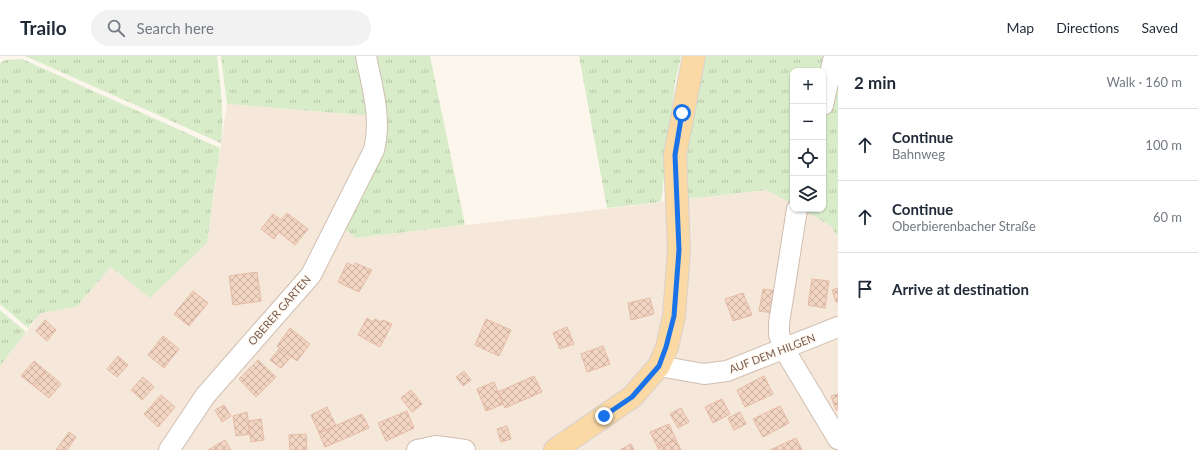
<!DOCTYPE html>
<meta charset="utf-8">
<style>
body{margin:0;font-family:Lato,sans-serif;background:#f2f2f3;color:#1f2937}
.controls{position:absolute;right:12px;top:12px;display:grid;overflow:hidden;border-radius:8px;box-shadow:0 1px 3px #0004}
.controls button{width:36px;height:36px;display:grid;place-items:center;padding:0;border:0;border-bottom:1px solid #e0e1e3;background:#fff;color:#1f2937;font:20px sans-serif}
.stop{position:absolute;width:12px;height:12px;margin:-9px;border:3px solid #1a73e8;border-radius:50%;background:#fff}
.stop.end{background:#1a73e8;border-color:#fff;box-shadow:0 1px 4px #0008}
.list{margin:0;padding:0;list-style:none}
h2{display:flex;justify-content:space-between;align-items:center;height:52px;margin:0;padding:0 16px;font-size:17px}
h2 small{font-size:13px;font-weight:400;color:#747a83}
.list li{display:grid;grid-template-columns:26px 1fr auto;gap:12px;align-items:center;box-sizing:border-box;height:72px;padding:0 16px;border-top:1px solid #e0e1e3}
.list b{display:block;font-size:15px;white-space:nowrap}
.list p{margin:0;font-size:13px;white-space:nowrap;color:#747a83}
.list em{font-size:13px;font-style:normal;color:#747a83}
.icon{flex:none;width:22px;height:22px;fill:none;stroke:currentColor;stroke-width:2;stroke-linecap:round;stroke-linejoin:round}
.map{position:relative;flex:none;width:838px;height:394px;overflow:hidden}
header{display:flex;align-items:center;gap:24px;box-sizing:border-box;height:56px;padding:0 20px;background:#fff;border-bottom:1px solid #e0e1e3}
header strong{font-size:19px}
nav{display:flex;gap:22px;margin-inline-start:auto;font-size:14px}
.search{width:280px;height:36px;background:#f2f2f3;display:flex;align-items:center;gap:10px;box-sizing:border-box;padding:0 14px;border-radius:22px;color:#747a83;font-size:15px}
main{display:flex}
aside{flex:1;background:#fff}
.map>svg:first-child{display:block}
.residential{fill:#f5e8da}
.grass{fill:url(#grass-tufts)}
.building{fill:url(#building-cross-hatch);stroke:#e6bba3}
.lines{fill:none;stroke-linecap:round;stroke-linejoin:round}
.minor-casing{stroke:#d1beb0;stroke-width:22}
.major-casing{stroke:#dad1cd;stroke-width:24}
.minor{stroke:#fff;stroke-width:20}
.major{stroke:#fbd9a5;stroke-width:22}
.route{stroke:#1a73e8;stroke-width:5}
.labels{text-anchor:middle;dominant-baseline:central;stroke-width:3;stroke-linejoin:round;paint-order:stroke}
.street-label{font-size:11px;fill:#7a5c4d;stroke:#fffaf3}
</style>
<header>
<strong>Trailo</strong>
<div class="search"><svg class="icon" aria-label="search" viewBox="0 0 24 24"><circle cx="10" cy="10" r="6"/><path d="M15 15l6 6"/></svg>Search here</div>
<nav><a>Map</a><a>Directions</a><a>Saved</a></nav>
</header>
<main>
<div class="map">
<svg width="838" height="394" viewBox="0 0 838 394">
<defs>
<pattern id="grass-tufts" width="24" height="20" patternUnits="userSpaceOnUse"><rect width="24" height="20" fill="#d8ecc9"/><path d="M3 7l-1-3M5 7V3M7 7l1-3M15 17l-1-3M17 17v-4M19 17l1-3" fill="none" stroke="#b4c2a5"/></pattern>
<pattern id="building-cross-hatch" width="8" height="8" patternUnits="userSpaceOnUse"><rect width="8" height="8" fill="#f3d5c3"/><path d="M0 0l8 8M0 8l8-8" fill="none" stroke="#cab0a1"/></pattern>
</defs>
<rect width="100%" height="100%" fill="#fdf6ec"/>
<path class="residential" d="M227,48L373,60L356,182L767,134L793,148L831,170L838,182V394H0V310L41,257L76,251L111,211L207,187Z"/>
<path class="grass" d="M25,0H217C220,29 225,58 221,87Z
M221,0H361L373,60L227,48Z
M368,0H430L465,169L356,182L344,172L379,91Z
M579,0H681L675,27L661,146L607,152Z
M701,0H829L823,15H793L792,148L767,134L688,143L684,89Z
M22,3L220,92L207,187L150,242L111,211L76,251L41,257L28,272L0,248V7L5,4Z
M838,7V182L831,170L801,153H823V66Z
M0,254L26,276L0,310Z"/>
<path class="building" d="M287,157L308,173L295,189L279,176L274,183L261,173L273,158L281,164Z
M347,207L354,210L355,207L372,214L359,236L338,226Z
M257,216L261,245L233,249L229,220Z
M812,223L829,225L825,252L808,249Z
M838,232V246H836L832,234Z
M763,233L776,235L773,257L759,255Z
M193,235L208,247L189,270L174,258Z
M743,237L752,259L733,265L725,243Z
M650,242L654,258L631,264L628,247Z
M367,262L373,266L375,263L381,266L383,264L392,268L380,291L358,279Z
M486,263L511,274L499,300L475,289Z
M45,264L56,274L47,285L36,275Z
M567,271L574,288L560,293L553,277Z
M290,272L310,288L297,305L277,290Z
M163,280L179,293L164,312L148,299Z
M603,290L610,308L587,316L581,298Z
M280,292L291,301L281,312L270,304Z
M118,300L128,309L117,321L107,313Z
M258,304L276,321L256,341L239,323Z
M34,305L46,315L34,330L21,320Z
M46,315L61,328L49,342L34,330Z
M464,315L471,324L463,330L456,321Z
M534,320L542,336L505,352L498,336Z
M764,320L773,338L745,351L737,334Z
M143,321L154,331L142,344L131,334Z
M494,326L503,348L486,355L477,333Z
M411,334L422,348L412,356L401,342Z
M838,338V354H836L831,340Z
M161,339L175,351L158,371L144,358Z
M722,343L730,358L713,367L705,351Z
M224,349L231,360L222,366L215,354Z
M780,350L789,367L763,381L753,363Z
M327,351L336,370L319,377L311,359Z
M681,352L689,366L678,372L670,358Z
M407,355L414,372L386,385L378,367Z
M247,356L250,378L236,380L233,360Z
M740,356L746,368L734,374L728,362Z
M362,358L369,372L325,391L319,377Z
M261,363L264,384L251,386L248,365Z
M669,368L676,384L658,392L650,376Z
M507,370L511,383L501,386L497,373Z
M69,376L76,381L67,394H56Z
M306,378L307,394H290L289,379Z
M796,382L802,394H770Z
M225,384L231,394H208Z
M676,384L681,394H659L658,392Z
M631,388L634,394H620Z"/>
<g class="lines">
<g class="minor-casing">
<path id="minor" d="M823,49L834,0
M797,153L779,267V278L784,293L838,383
M659,310L704,318L727,315L838,271
M169,394L205,340L311,219L374,94C382,62 372,31 366,0
M417,394L436,390L465,394"/>
</g>
<g class="major-casing">
<path id="major" d="M555,394L632,341L659,310L667,291L674,260L679,194L675,99L694,0"/>
</g>
<use href="#minor" class="minor"/>
<use href="#major" class="major"/>
</g>
<g class="lines">
<path class="route" d="M604,360L632,341L659,310L666,291L674,260L679,194L675,99L682,57"/>
</g>
<g class="labels">
<g class="street-label">
<text transform="translate(279 254) rotate(-49)">OBERER GARTEN</text>
<text transform="translate(772 297) rotate(-21)">AUF DEM HILGEN</text>
</g>
</g>
</svg>
<div class="controls">
<button>+</button>
<button>−</button>
<button><svg class="icon" aria-label="locate" viewBox="0 0 24 24"><circle cx="12" cy="12" r="6"/><path d="M12 2v4M12 18v4M2 12h4M18 12h4"/></svg></button>
<button><svg class="icon" aria-label="layers" viewBox="0 0 24 24"><path d="M12 4l9 5-9 5-9-5zM3 14l9 5 9-5"/></svg></button>
</div>
<div class="stop" style="left:682px;top:57px"></div>
<div class="stop end" style="left:604px;top:360px"></div>
</div>
<aside>
<h2>2 min<small>Walk · 160 m</small></h2>
<ul class="list">
<li><svg class="icon" aria-label="ahead" viewBox="0 0 24 24"><path d="M12 20V5M6 11l6-6 6 6"/></svg><div><b>Continue</b><p>Bahnweg</p></div><em>100 m</em></li>
<li><svg class="icon" aria-label="ahead" viewBox="0 0 24 24"><path d="M12 20V5M6 11l6-6 6 6"/></svg><div><b>Continue</b><p>Oberbierenbacher Straße</p></div><em>60 m</em></li>
<li><svg class="icon" aria-label="arrive" viewBox="0 0 24 24"><path d="M6 21V4h12l-3 4 3 4H6"/></svg><div><b>Arrive at destination</b></div></li>
</ul>
</aside>
</main>
